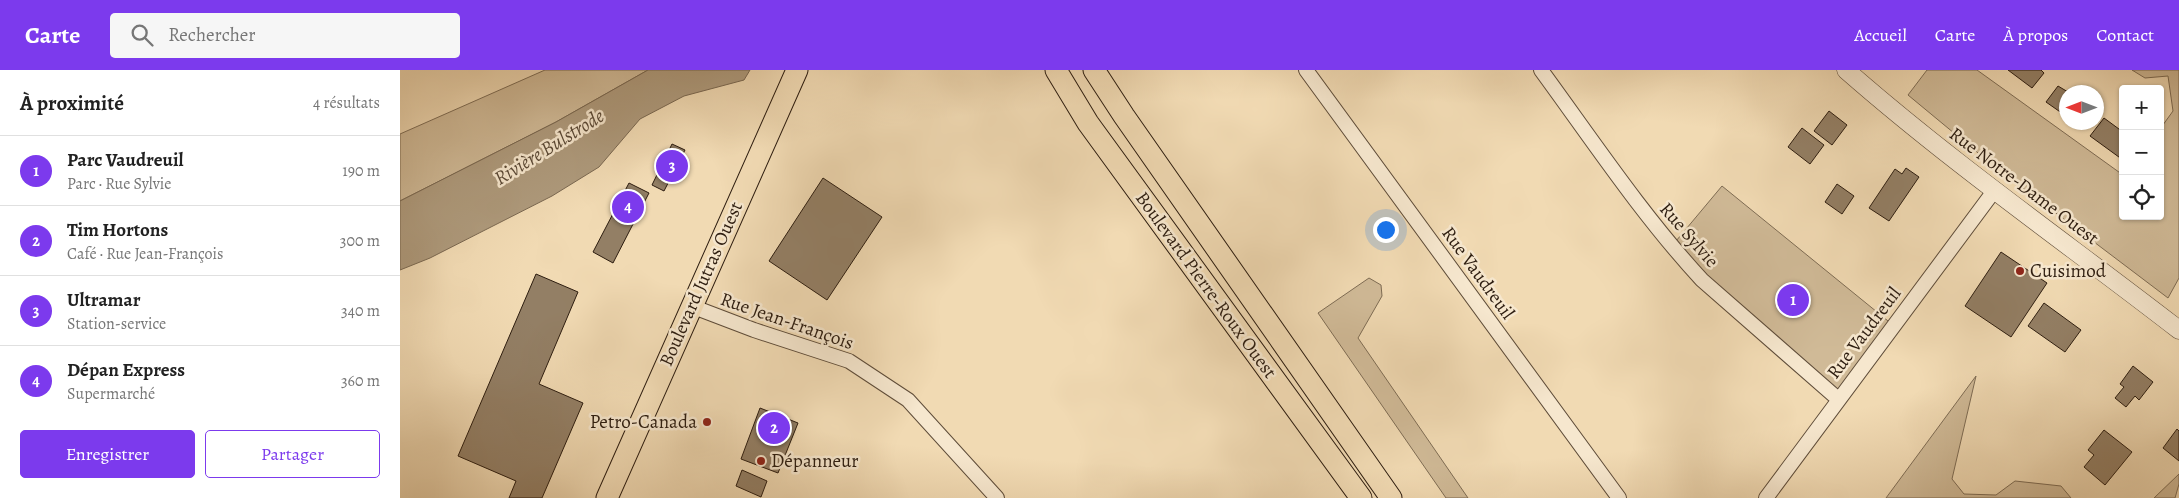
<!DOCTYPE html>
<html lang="fr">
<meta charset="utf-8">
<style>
body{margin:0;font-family:Alegreya,serif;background:#f6f6f6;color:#222}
.controls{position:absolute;right:15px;top:15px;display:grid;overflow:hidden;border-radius:5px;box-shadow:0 1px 4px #0004}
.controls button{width:45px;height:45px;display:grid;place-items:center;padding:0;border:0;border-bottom:1px solid #e0e0e0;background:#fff;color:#222;font:25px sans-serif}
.compass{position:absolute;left:1659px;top:15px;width:45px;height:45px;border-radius:50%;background:#fff;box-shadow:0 1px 4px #0004;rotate:270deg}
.you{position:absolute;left:985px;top:159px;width:18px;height:18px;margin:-12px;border:4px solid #fff;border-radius:50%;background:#1a73e8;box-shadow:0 0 0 8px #1a73e833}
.badge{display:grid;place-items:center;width:32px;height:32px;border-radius:50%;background:#7c3aed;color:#fff;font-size:16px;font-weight:700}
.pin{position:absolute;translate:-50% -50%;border:2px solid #fff;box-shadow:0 1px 5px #0006}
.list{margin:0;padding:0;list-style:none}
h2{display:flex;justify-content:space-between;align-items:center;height:65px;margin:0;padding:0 20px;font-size:21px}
h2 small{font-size:16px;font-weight:400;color:#767676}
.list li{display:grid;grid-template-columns:32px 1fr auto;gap:15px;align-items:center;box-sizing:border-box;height:70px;padding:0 20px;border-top:1px solid #e0e0e0}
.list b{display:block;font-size:19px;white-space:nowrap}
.list p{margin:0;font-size:16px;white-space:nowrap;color:#767676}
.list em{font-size:16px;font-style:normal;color:#767676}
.actions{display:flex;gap:10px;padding:15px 20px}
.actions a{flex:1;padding:11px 0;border:1px solid #7c3aed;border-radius:5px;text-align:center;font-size:18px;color:#7c3aed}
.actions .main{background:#7c3aed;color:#fff}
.icon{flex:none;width:28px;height:28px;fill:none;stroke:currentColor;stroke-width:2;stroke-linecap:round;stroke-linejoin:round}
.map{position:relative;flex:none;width:1779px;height:428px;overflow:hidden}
header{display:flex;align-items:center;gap:30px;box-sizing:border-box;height:70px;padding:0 25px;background:#7c3aed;color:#fff}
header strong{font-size:24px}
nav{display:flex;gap:28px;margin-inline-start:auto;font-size:18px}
.search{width:350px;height:45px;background:#f6f6f6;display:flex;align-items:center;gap:12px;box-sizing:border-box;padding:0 18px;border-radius:5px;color:#767676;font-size:19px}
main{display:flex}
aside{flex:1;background:#fff}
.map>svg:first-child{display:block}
.green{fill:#d0ba97;stroke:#7e6c54}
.water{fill:#ae9a7c;stroke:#7a6851}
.building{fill:#937f65;stroke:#2d1d10}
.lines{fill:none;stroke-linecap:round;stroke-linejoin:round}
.minor-casing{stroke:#5e4c39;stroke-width:16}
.tertiary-casing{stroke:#5e4c39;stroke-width:19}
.primary-casing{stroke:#2d1d10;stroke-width:23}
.minor{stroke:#f6e7ce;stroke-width:14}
.tertiary{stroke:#f6e7ce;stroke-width:18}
.primary{stroke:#f1dab3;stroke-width:21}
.poi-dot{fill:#8f2418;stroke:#f6e7ce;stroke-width:2}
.labels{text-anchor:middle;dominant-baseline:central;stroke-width:5;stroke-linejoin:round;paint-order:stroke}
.street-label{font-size:19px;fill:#2d1d10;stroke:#f6e7ce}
.poi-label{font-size:19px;fill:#2d1d10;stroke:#f6e7ce;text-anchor:start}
.water-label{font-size:20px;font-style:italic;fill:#5a4936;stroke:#f6e7ce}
</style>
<header>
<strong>Carte</strong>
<div class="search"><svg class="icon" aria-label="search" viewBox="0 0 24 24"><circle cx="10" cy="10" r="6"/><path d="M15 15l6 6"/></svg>Rechercher</div>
<nav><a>Accueil</a><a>Carte</a><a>À propos</a><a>Contact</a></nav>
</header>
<main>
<aside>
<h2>À proximité<small>4 résultats</small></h2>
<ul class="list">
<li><span class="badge">1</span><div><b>Parc Vaudreuil</b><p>Parc · Rue Sylvie</p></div><em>190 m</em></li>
<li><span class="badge">2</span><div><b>Tim Hortons</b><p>Café · Rue Jean-François</p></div><em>300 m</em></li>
<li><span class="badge">3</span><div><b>Ultramar</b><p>Station-service</p></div><em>340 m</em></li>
<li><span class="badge">4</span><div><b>Dépan Express</b><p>Supermarché</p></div><em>360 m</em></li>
</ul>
<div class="actions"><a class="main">Enregistrer</a><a>Partager</a></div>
</aside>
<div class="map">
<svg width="1779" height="428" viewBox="0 0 1779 428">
<rect width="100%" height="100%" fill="#f1dab3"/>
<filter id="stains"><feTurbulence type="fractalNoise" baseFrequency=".004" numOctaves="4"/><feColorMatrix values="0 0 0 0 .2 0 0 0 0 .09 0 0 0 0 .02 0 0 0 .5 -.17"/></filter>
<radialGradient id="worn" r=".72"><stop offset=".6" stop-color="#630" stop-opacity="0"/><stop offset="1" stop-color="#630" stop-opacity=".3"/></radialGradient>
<path class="green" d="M145,0H248L156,52L0,131V64Z
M1527,0H1577L1723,105V146H1760V59L1773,41L1768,6L1745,8L1732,0H1779V208L1768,228L1595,97L1508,25Z
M1322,116L1493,255L1438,329L1271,177Z
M969,208L981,215L982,226L958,268L1068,428H1046L918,243Z
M1576,306L1552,409L1564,424L1596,425L1615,411L1661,416L1671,428H1486Z
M1779,404V414L1775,428H1754Z"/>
<path class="water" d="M248,0H350L344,10L284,26L240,49L199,97L152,126L30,188L0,200V131L156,52Z"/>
<path class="building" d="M1608,0H1641L1644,3L1632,18Z
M1658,16L1668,22L1666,46L1646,32Z
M1429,41L1447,55L1432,75L1414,61Z
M1704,48L1723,62V90L1690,66Z
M1402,58L1424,75L1410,94L1388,77Z
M272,74L285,80L264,121L252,115Z
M1506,98L1519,107L1489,151L1469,138L1495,99L1502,104Z
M423,108L482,147L427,230L369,191Z
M229,113L249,123L213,193L193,182Z
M1437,114L1454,126L1442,144L1425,132Z
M1601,182L1647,213L1611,267L1565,236Z
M136,204L178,222L139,314L183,333L142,428H109L116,411L58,386Z
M1644,233L1681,260L1665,282L1628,256Z
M1733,296L1753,312L1739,330L1735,326L1726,337L1715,328L1724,317L1720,314Z
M360,338L398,353L378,403L341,389Z
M1777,359L1779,361V391L1763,378Z
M1704,360L1732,382L1705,415L1684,397L1694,385L1688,380Z
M342,400L367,411L361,427L336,416Z"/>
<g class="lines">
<g class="minor-casing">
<path id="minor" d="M906,0L1219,428
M1141,0C1193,71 1242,145 1302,210L1438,329
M291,236L354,260L449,291L508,330L597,428
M1366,428L1594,121"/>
</g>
<g class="tertiary-casing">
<path id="tertiary" d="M1446,0C1552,93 1668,174 1779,260"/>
</g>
<g class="primary-casing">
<path id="primary" d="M656,0L688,53L961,428
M694,0L724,46L991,428
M207,428L397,0"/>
</g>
<use href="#minor" class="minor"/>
<use href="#tertiary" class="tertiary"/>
<use href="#primary" class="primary"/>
</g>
<g class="poi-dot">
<circle cx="1620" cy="201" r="5"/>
<circle cx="307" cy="352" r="5"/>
<circle cx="361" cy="391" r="5"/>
</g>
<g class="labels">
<g class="street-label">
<text transform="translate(1624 116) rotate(37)">Rue Notre-Dame Ouest</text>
<text transform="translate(1289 165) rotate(49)">Rue Sylvie</text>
<text transform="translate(1078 203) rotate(54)">Rue Vaudreuil</text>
<text transform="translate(301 214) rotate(-66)">Boulevard Jutras Ouest</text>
<text transform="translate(806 215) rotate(54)">Boulevard Pierre-Roux Ouest</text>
<text transform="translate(387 251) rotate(19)">Rue Jean-François</text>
<text transform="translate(1464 263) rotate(-53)">Rue Vaudreuil</text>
</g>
<g class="poi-label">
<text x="1630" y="201">Cuisimod</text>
<text x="297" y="352" text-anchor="end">Petro-Canada</text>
<text x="371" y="391">Dépanneur</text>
</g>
<g class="water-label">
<text transform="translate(149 77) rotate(-32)">Rivière Bulstrode</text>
</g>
</g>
<rect width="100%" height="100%" filter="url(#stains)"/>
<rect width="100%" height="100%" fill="url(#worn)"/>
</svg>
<div class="controls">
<button>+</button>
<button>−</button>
<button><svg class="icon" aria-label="locate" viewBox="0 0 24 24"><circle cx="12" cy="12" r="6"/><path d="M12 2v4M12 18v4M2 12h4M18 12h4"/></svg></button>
</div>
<svg class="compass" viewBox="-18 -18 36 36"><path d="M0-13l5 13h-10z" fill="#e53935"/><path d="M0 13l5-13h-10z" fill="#767676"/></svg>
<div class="you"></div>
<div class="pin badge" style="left:1393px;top:230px">1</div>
<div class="pin badge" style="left:374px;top:358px">2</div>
<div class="pin badge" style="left:272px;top:96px">3</div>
<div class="pin badge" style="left:228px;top:137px">4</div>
</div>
</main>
